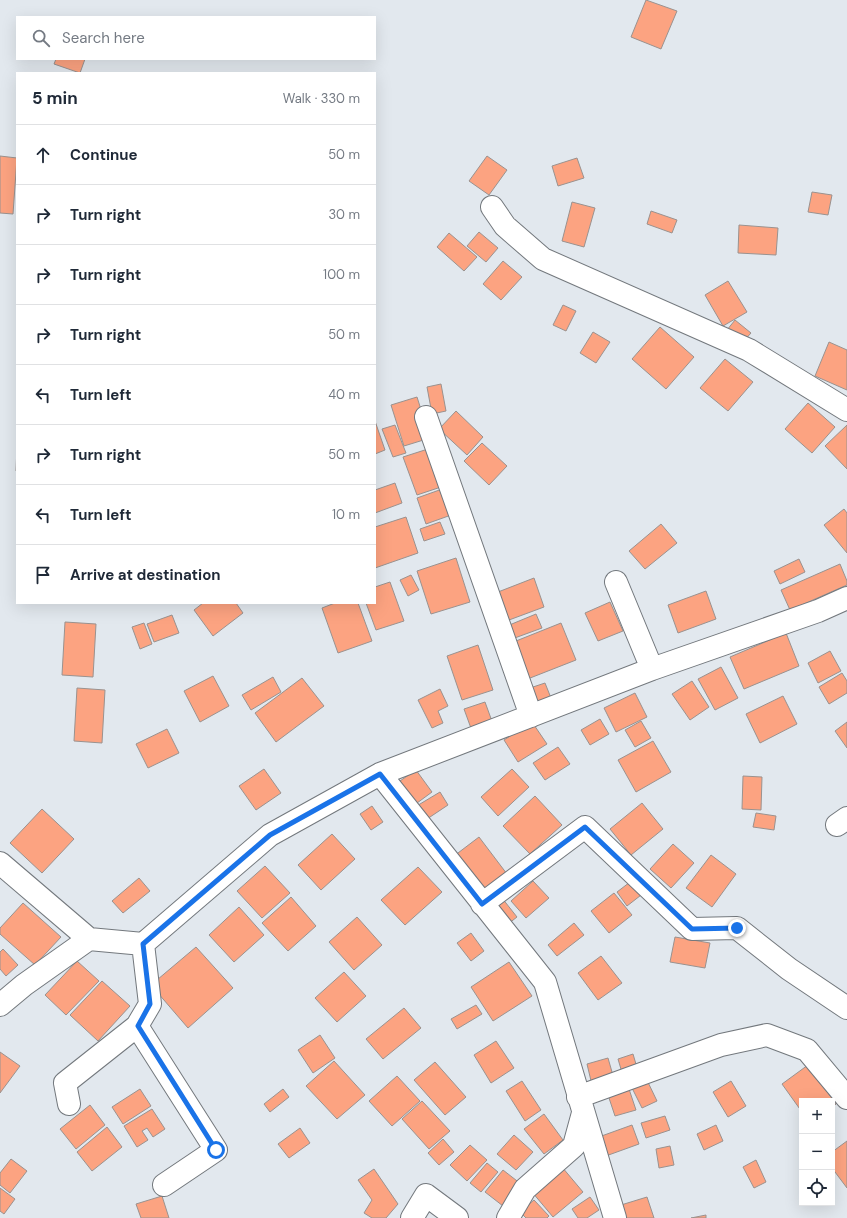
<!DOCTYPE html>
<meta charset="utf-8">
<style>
body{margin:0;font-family:"DM Sans",sans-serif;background:#f6f6f7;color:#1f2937}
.controls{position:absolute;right:12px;bottom:12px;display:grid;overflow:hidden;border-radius:0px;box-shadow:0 4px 16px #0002}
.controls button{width:36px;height:36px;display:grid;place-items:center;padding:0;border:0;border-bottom:1px solid #e0e1e3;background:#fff;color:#1f2937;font:20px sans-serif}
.stop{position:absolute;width:12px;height:12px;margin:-9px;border:3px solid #1a73e8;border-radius:50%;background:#fff}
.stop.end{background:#1a73e8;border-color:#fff;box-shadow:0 1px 4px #0008}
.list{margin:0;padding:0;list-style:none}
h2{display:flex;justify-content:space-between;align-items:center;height:52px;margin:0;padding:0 16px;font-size:17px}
h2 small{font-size:13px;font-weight:400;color:#747a83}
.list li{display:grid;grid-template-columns:26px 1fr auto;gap:12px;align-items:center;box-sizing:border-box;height:60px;padding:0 16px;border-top:1px solid #e0e1e3}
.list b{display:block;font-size:15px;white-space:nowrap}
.list em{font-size:13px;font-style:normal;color:#747a83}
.icon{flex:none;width:22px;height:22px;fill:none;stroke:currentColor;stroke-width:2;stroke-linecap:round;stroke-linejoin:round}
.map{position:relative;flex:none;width:847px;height:1218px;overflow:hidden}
.search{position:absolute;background:#fff;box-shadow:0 4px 16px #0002;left:16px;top:16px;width:360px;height:44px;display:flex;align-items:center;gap:10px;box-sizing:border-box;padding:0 14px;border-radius:0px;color:#747a83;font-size:15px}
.panel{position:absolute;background:#fff;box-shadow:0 4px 16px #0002;left:16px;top:72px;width:360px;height:532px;border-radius:0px}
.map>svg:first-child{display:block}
.building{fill:#fca381;stroke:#9a928f}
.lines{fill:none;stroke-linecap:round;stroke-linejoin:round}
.minor-casing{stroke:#73787d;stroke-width:24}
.minor{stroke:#fff;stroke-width:22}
.route{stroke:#1a73e8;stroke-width:5}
</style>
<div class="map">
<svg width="847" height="1218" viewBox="0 0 847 1218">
<rect width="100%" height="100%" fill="#e2e8ee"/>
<path class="building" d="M646,0L677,11L661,49L631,37Z
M56,59H85L80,73L54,64Z
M0,156L17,158L13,214L0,213Z
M487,156L507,170L489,195L469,181Z
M577,158L584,178L558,186L552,166Z
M812,192L832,195L828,215L808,212Z
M572,202L595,208L584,247L562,241Z
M651,211L677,220L672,233L647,224Z
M739,225L778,228L776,255L738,253Z
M479,232L498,248L486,262L467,246Z
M449,233L477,257L464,271L437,247Z
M503,261L522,277L501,300L483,284Z
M728,281L747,312L723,326L705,295Z
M563,305L576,311L566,331L553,325Z
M735,320L751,333L742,343L727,330Z
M660,327L694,357L666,389L632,359Z
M593,332L610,342L596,363L580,353Z
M829,342L847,350V390L815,376Z
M725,359L753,382L728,411L700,388Z
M441,384L446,411L432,414L427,387Z
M417,397L430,438L404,446L391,405Z
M808,403L835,427L812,453L785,429Z
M456,411L483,437L467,455L439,429Z
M375,421L385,450L375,454Z
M395,425L406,453L393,457L382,429Z
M847,425V469L825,446Z
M482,443L507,466L489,485L464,461Z
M17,446V471H16Z
M431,448L444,486L417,495L403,457Z
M395,483L402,503L375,513V490Z
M445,488L454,514L426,524L417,498Z
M844,509L847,513V553L824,525Z
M406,517L418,553L375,568V527Z
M440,522L445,534L424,541L420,529Z
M661,524L677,543L645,569L629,551Z
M456,558L470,602L431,614L417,571Z
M799,559L805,572L780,584L774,571Z
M840,564L847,581V585L790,610L781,590Z
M411,575L419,590L408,596L400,580Z
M534,578L544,607L509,620L498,592Z
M390,582L404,621L376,630L366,603H375V587Z
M706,591L716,619L678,633L668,605Z
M610,602L623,631L598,641L585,613Z
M203,603H236L243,613L213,636L194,610Z
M335,603H358L372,641L338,653L322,608Z
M536,614L542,628L512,639L507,626Z
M172,615L179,633L154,642L147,624Z
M65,622L96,624L93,677L62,675Z
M144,623L152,644L140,649L132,627Z
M561,623L576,660L525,680L511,643Z
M786,633L799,666L744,689L730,657Z
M478,645L493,690L462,700L447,656Z
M830,651L841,671L818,683L808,663Z
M721,667L738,698L715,710L698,679Z
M842,673L847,681V693L829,704L819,687Z
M213,676L229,706L200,722L184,691Z
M273,677L281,692L251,710L242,695Z
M302,678L324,706L276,742L255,713Z
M692,681L709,707L690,720L672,694Z
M545,683L551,698L530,705L524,690Z
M77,688L105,690L102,743L74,741Z
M440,689L448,706L438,711L443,723L432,728L418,700Z
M635,693L647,717L616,732L604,708Z
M783,696L797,724L760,743L746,714Z
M485,702L493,724L472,731L464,709Z
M600,719L609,734L590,745L581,730Z
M641,721L651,738L635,747L625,730Z
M532,722L547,744L518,762L504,740Z
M847,722V748L835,731Z
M167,729L179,753L148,768L136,744Z
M653,741L671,772L636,792L618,760Z
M558,747L570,764L545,780L533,763Z
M264,769L281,793L256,810L239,786Z
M512,769L529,787L498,816L481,797Z
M416,770L432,792L413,806L397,783Z
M743,776L762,777L761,810L742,809Z
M440,792L448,805L424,821L415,807Z
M535,796L562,825L530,854L503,826Z
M642,803L663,829L631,855L610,829Z
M372,806L383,822L371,830L360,814Z
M42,809L74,839L42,873L10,843Z
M756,813L776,816L774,830L753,827Z
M332,834L355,859L321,890L298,865Z
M479,837L507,874L483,892L454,856Z
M673,844L694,863L671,888L650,869Z
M711,855L736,874L712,907L686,888Z
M265,866L290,893L262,918L237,891Z
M418,867L442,892L405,925L381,900Z
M139,878L150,891L123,913L112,901Z
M634,879L645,892L627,906L617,892Z
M533,881L549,898L526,918L511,901Z
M614,893L632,915L609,933L591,911Z
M291,897L316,926L288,951L262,923Z
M502,898L517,917L508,924L492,905Z
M23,903L61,937L35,965L0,934V928Z
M239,907L264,935L234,962L209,935Z
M357,917L382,945L354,970L329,942Z
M574,923L584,935L557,956L548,945Z
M471,933L484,951L471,961L457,943Z
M675,937L710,943L705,968L670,962Z
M196,947L233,988L188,1028L151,985Z
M3,949L18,965L6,976L0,969V952Z
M601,956L622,983L598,1000L578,973Z
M77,961L99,981L66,1015L45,995Z
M509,962L532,996L493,1021L471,987Z
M344,972L366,996L337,1022L315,998Z
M102,981L130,1006L98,1041L70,1015Z
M476,1005L482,1014L457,1029L451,1019Z
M404,1008L421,1028L383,1059L366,1039Z
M320,1035L335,1058L313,1073L298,1050Z
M496,1041L514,1068L491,1083L474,1055Z
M0,1052L20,1066L0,1093Z
M633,1054L638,1071L623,1076L618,1059Z
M608,1058L614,1079L592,1085L587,1064Z
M334,1061L365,1095L337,1119L306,1086Z
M435,1062L466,1097L445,1115L414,1080Z
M808,1065L836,1104L832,1108V1101H802V1112L782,1084Z
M644,1074L657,1101L642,1108L629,1082Z
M397,1076L420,1101L392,1126L369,1101Z
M522,1081L541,1110L525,1121L506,1091Z
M731,1081L746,1106L728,1117L713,1092Z
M627,1083L636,1110L615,1116L606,1089Z
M140,1089L151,1106L123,1124L112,1107Z
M283,1089L289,1097L270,1112L264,1104Z
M422,1101L450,1131L429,1149L402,1119Z
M90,1105L105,1125L76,1149L60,1129Z
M152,1109L165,1129L153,1137L147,1128L142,1131L148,1140L137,1147L124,1126Z
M544,1114L563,1140L544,1154L524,1129Z
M665,1116L670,1130L646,1138L641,1123Z
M632,1125L639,1144L603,1157L596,1138Z
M716,1125L723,1141L704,1150L697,1134Z
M107,1127L122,1147L92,1171L77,1152Z
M300,1128L310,1143L289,1158L278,1144Z
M514,1135L533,1152L516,1170L497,1154Z
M443,1139L454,1152L439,1165L428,1153Z
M847,1141V1188L832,1168V1152Z
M470,1145L487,1160L467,1181L450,1165Z
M670,1146L674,1165L659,1168L656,1149Z
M11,1159L27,1171L10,1193L0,1185V1173Z
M756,1160L766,1182L754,1188L743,1167Z
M487,1163L498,1172L481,1192L470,1183Z
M562,1167L583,1192L553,1217L532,1192Z
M374,1169L398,1204L386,1218H372L364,1213L372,1200L358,1180Z
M503,1170L521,1184L503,1206L485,1192Z
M0,1188L15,1199L4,1214L0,1211Z
M162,1196L169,1218H141L136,1204Z
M590,1197L599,1210L587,1218H578L572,1209Z
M647,1197L654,1218H625L621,1205Z
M534,1200L549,1216L547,1218H526L520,1212Z
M706,1215V1218H691Z"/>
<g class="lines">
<g class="minor-casing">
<path id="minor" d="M492,207L505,226L543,259L749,350L847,410
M426,417L531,716
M616,582L652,669
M380,774L545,982L615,1218
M837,825L847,818
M0,863L89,939
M482,904L585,827L692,929L737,928L789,969L847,1008
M0,1005L24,985L89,939L143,944L270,835L380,774L652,669L818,611L847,598
M137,1026L216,1150L164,1185
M578,1097L721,1045L767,1035L807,1050L847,1098
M69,1104L65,1083L137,1026L150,1004L143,944
M412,1218L426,1195L457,1218
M508,1218L525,1189L574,1146L583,1113"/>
</g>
<use href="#minor" class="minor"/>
</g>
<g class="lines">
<path class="route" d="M216,1150L138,1026L150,1004L143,944L270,835L380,774L482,904L585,827L692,929L737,928"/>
</g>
</svg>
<div class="controls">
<button>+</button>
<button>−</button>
<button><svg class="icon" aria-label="locate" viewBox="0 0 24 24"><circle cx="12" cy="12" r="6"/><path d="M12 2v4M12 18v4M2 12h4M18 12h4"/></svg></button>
</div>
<div class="stop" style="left:216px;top:1150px"></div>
<div class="stop end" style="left:737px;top:928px"></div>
<div class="search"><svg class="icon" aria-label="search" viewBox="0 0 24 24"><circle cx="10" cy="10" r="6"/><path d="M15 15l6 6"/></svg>Search here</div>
<section class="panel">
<h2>5 min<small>Walk · 330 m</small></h2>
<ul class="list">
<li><svg class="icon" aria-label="ahead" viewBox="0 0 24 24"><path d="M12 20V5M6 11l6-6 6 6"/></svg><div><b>Continue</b></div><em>50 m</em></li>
<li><svg class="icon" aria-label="right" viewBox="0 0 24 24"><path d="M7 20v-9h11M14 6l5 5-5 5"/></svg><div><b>Turn right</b></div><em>30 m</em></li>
<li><svg class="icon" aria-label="right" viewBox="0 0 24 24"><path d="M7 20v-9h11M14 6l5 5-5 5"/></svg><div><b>Turn right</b></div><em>100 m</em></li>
<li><svg class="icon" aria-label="right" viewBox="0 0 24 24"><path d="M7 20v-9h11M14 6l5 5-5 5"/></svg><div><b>Turn right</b></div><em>50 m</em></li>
<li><svg class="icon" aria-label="left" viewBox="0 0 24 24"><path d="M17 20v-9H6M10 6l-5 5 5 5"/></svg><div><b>Turn left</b></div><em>40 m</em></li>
<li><svg class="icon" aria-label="right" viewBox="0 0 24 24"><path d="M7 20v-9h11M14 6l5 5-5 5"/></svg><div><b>Turn right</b></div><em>50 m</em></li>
<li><svg class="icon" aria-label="left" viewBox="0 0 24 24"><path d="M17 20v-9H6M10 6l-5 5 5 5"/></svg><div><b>Turn left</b></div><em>10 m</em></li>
<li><svg class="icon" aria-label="arrive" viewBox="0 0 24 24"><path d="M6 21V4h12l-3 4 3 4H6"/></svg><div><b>Arrive at destination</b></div></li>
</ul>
</section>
</div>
